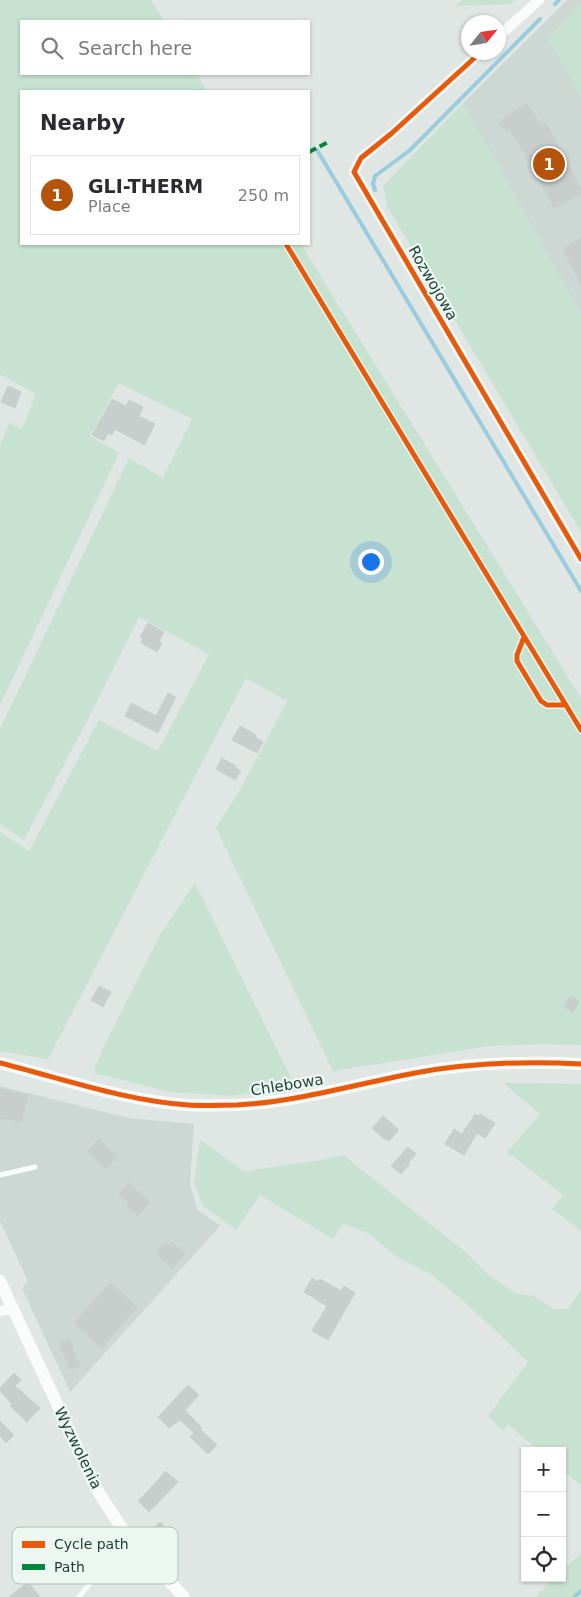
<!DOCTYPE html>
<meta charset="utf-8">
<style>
body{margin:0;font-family:"DejaVu Sans",sans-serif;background:#f7f7f7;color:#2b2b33}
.controls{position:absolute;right:15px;bottom:15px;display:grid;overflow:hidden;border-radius:0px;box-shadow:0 1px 4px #0004}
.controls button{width:45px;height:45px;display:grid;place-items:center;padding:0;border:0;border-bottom:1px solid #e1e1e2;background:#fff;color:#2b2b33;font:25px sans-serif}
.compass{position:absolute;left:461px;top:15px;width:45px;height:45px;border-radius:50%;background:#fff;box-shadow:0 1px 4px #0004;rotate:60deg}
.you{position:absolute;left:370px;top:561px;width:18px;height:18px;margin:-12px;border:4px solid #fff;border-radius:50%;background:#1a73e8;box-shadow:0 0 0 8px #1a73e833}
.badge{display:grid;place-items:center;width:32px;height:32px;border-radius:50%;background:#b45309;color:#fff;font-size:16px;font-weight:700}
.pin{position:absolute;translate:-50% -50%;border:2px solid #fff;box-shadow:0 1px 5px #0006}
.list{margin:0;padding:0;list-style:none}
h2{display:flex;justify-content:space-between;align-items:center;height:65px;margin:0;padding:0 20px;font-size:21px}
h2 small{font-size:16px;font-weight:400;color:#7c7c81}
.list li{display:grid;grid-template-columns:32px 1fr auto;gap:15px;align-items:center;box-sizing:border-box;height:80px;margin:0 10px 10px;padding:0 10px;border:1px solid #e1e1e2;border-radius:0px}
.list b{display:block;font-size:19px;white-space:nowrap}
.list p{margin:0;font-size:16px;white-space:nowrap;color:#7c7c81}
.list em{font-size:16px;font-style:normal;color:#7c7c81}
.icon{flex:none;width:28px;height:28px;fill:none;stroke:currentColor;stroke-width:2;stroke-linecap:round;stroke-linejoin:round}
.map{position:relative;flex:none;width:581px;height:1597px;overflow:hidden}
.search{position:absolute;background:#fff;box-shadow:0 1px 4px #0004;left:20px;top:20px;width:290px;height:55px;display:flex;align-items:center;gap:12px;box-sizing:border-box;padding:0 18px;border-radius:0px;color:#7c7c81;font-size:19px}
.panel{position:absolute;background:#fff;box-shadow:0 1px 4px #0004;left:20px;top:90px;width:290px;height:155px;border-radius:0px}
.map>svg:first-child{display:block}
.built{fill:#cdd8d4}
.green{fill:#c7e2d1}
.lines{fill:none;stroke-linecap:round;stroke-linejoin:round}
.stream{stroke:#9accdb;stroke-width:4}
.building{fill:#c7cecb;stroke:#c8cfcd}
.service{stroke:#fafbfb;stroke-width:5}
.minor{stroke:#fafbfb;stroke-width:10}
.tertiary{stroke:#fafbfb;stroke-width:12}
.quiet{stroke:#00873e;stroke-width:4;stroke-dasharray:8 4;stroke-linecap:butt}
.cycleway-casing{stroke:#ecf7f2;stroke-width:8}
.cycleway{stroke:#e8590c;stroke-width:5}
.labels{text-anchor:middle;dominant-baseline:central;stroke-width:4.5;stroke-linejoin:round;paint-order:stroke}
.street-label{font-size:15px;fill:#1d3b35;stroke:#ecf7f2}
.key{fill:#ecf7f2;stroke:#aebfb9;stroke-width:1}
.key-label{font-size:14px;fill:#1d3b35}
</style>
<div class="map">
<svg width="581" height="1597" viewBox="0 0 581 1597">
<rect width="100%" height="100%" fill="#e0e6e4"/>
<path class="built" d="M567,0H581V4L548,38L581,98V315L463,103Z
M0,1086L129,1118L194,1124L190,1183L197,1209L220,1226L70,1392L22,1288L28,1281L0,1221Z"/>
<path class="green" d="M0,0H151L164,21H21V74H197L207,91H21V244H301L581,698V1045L543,1044L489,1046L333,1071L216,828L242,786L287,701L246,678L48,1059L0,1051V832L29,851L99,720L158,751L209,654L139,617L90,715L24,840L0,824V729L129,458L163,478L192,419L119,383L90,436L119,453L0,705V445L9,423L22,429L36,394L0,374Z
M462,0H515L511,4L456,6Z
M581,4V98L548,38Z
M463,103L581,315V532L388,208L383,186Z
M195,883L295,1086L231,1096L171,1092L94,1073L96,1067L87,1064L96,1066L103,1048L160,935Z
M503,1083L581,1084V1231L552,1209L563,1195L507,1152L540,1114Z
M200,1140L245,1172C277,1164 311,1164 343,1155L463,1250L490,1276L517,1294L533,1296L554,1309H568L581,1290V1485L562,1470V1451H540L508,1425L503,1431L488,1416L528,1362L466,1303L429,1273L398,1258L368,1233L343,1224L333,1239L260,1195L236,1230L203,1206L194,1183Z
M581,1554V1597H536L554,1578H562V1570Z"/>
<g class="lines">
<path class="stream" d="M555,4L559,0
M317,150L581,591
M375,190L373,184L375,176L409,151L540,19
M574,1597L581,1591"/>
</g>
<path class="building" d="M527,104L540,124L545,122L581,189V194L554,208L516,138L515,139L509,127L506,131L498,123L507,115Z
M581,238V284L562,249Z
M8,386L21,392L15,408L1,402Z
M112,399L126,406L129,400L143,407L139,416L155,424L144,445L115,429L112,435L108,433L104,441L92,435Z
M148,623L164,632L159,641L162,643L157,652L141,643L143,639L140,637Z
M168,693L176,697L158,733L125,716L131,703L156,716Z
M240,726L256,735L255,737L263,742L257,753L232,740Z
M222,758L236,766L235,768L241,771L235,780L216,769Z
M99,986L111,992L103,1007L91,1000Z
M570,996L579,1001L573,1012L564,1006Z
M0,1089L28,1095L21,1122L0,1118Z
M475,1114L478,1116L480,1114L495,1123L485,1138L477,1133L464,1155L445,1144L454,1129L462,1134Z
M383,1116L399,1130L389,1141L386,1139L385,1140L372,1128Z
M99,1139L117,1157L106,1169L88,1151Z
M408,1147L416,1154L408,1163L410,1164L401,1174L391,1166Z
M129,1183L150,1202L138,1216L127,1206L129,1204L119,1194Z
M172,1242L185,1254L172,1268L156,1253L165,1243L168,1245Z
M312,1278L318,1282L320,1279L341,1291L344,1286L355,1293L328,1340L312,1331L327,1306L304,1292Z
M110,1283L137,1307L101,1348L74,1323Z
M69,1339L80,1366L70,1370L59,1343Z
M14,1373L21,1380L15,1386L40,1408L27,1422L10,1406L12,1404L0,1391V1388Z
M188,1385L199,1395L185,1410L202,1428L200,1429L217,1445L208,1454L190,1437L194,1433L180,1420L169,1428L158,1417Z
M0,1421L14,1435L6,1443L0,1436Z
M165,1471L178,1482L149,1512L138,1501L160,1478Z
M160,1522L169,1531L157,1542L148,1533Z
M28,1582L40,1597H9Z"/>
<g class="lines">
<path class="service" d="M0,1175L35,1167
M79,1597L127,1536"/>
<path class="minor" d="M498,37L539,0
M481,52L392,133L361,158L354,172L581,559
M0,1311L12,1309"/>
<path class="tertiary" d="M0,1063C60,1078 126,1101 188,1105C204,1106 221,1105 237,1105C297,1102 356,1084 415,1073C469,1063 526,1061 581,1064
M0,1281L97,1490L127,1536L184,1597"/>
<path class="quiet" d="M309,152L330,141"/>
<g class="cycleway-casing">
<path id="cycleway" d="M481,52L392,133L361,158L354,172L581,559
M286,244L581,730
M524,637L517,655V661L541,701L547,705H566
M0,1063C60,1078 126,1101 188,1105C204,1106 221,1105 237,1105C297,1102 356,1084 415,1073C469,1063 526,1061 581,1064"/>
</g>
<use href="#cycleway" class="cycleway"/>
</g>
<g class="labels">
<g class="street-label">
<text transform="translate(433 283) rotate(60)">Rozwojowa</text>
<text transform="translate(287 1085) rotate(-9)">Chlebowa</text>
<text transform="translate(78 1448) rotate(64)">Wyzwolenia</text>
</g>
</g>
<rect x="12" y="1527" width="166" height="57" rx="8" class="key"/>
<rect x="22" y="1541" width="23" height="7" fill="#e8590c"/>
<rect x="22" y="1564" width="23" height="6" fill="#00873e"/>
<g class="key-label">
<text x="54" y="1549">Cycle path</text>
<text x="54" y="1572">Path</text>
</g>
</svg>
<div class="controls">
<button>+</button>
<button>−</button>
<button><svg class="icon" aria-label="locate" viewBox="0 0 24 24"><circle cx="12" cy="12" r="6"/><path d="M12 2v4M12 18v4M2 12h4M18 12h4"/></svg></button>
</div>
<svg class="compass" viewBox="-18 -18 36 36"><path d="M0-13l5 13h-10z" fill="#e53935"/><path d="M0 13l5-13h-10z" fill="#7c7c81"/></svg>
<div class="you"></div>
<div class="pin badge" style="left:549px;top:164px">1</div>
<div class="search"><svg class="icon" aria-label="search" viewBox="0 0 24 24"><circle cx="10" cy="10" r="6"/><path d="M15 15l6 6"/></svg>Search here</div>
<section class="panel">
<h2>Nearby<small></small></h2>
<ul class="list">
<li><span class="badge">1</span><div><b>GLI-THERM</b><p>Place</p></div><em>250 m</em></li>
</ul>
</section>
</div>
